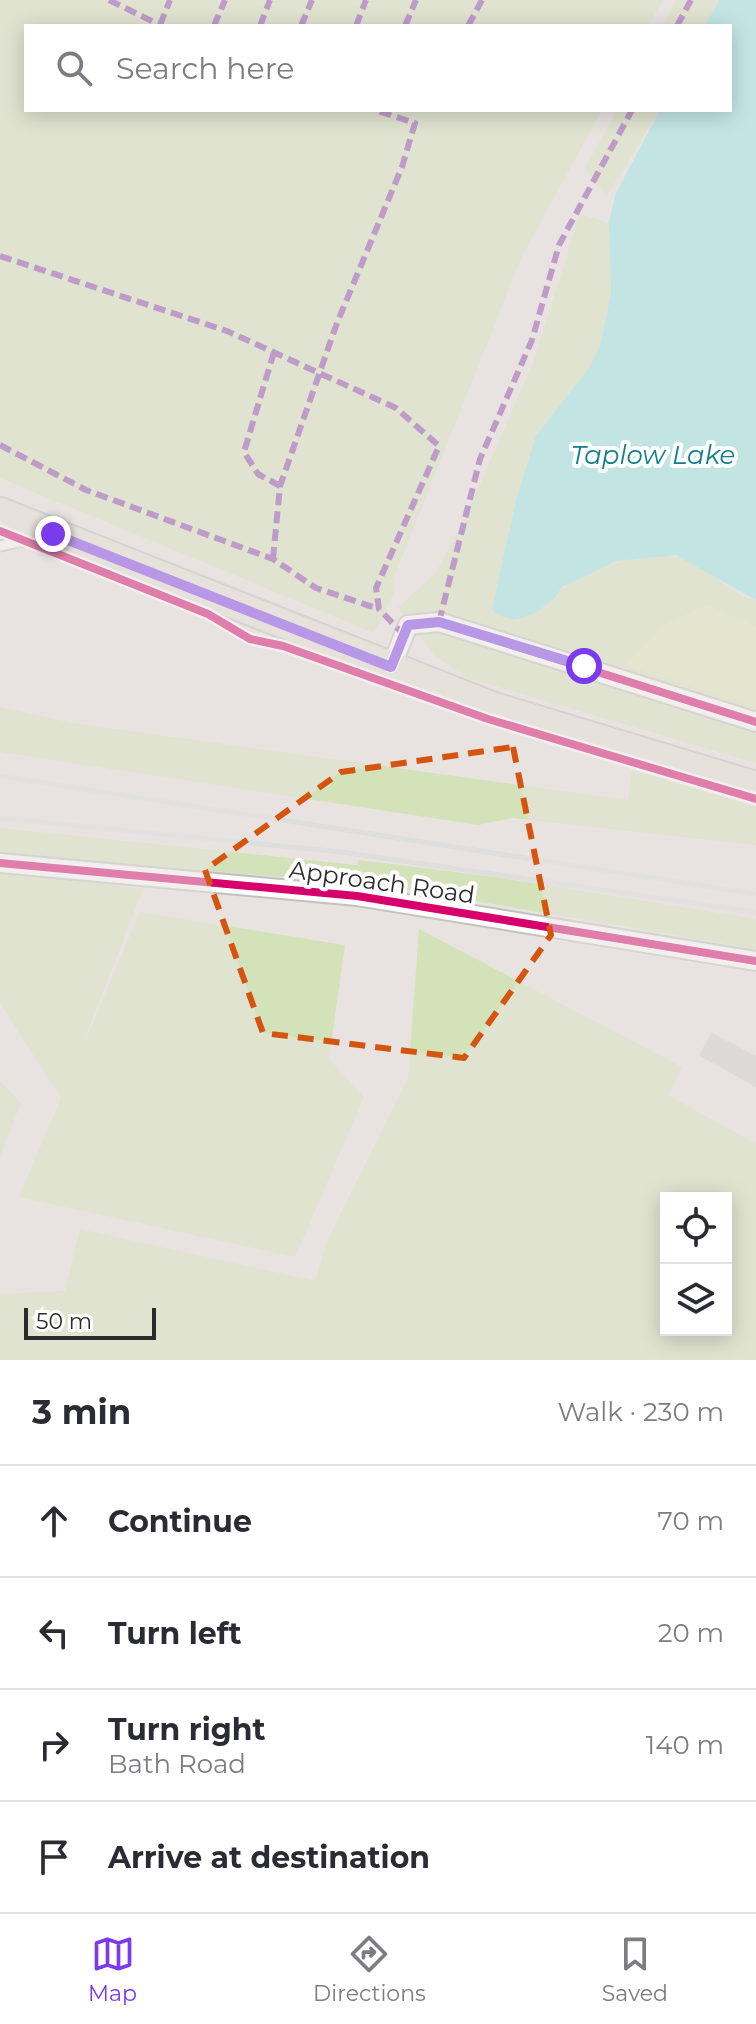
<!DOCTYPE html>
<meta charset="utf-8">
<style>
body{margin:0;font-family:Montserrat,sans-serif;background:#f7f7f7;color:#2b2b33}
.controls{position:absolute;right:24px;bottom:24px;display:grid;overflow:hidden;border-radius:0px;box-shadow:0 4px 20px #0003}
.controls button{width:72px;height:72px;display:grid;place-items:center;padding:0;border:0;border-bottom:2px solid #e1e1e2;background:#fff;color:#2b2b33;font:40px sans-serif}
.scale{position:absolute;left:24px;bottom:20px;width:132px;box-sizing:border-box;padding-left:8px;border:4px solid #2b2b2b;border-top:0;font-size:22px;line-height:28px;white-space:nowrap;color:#2b2b2b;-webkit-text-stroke:6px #fff;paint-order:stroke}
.stop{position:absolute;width:24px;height:24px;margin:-18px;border:6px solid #7c3aed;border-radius:50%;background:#fff}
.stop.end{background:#7c3aed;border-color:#fff;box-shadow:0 2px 8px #0008}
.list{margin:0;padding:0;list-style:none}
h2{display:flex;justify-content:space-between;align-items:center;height:104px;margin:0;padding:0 32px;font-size:34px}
h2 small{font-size:26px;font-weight:400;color:#7c7c81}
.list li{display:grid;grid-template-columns:52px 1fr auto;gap:24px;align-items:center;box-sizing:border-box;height:112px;padding:0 32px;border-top:2px solid #e1e1e2}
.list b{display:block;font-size:30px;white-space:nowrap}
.list p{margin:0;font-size:26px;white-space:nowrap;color:#7c7c81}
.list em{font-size:26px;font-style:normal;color:#7c7c81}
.icon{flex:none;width:44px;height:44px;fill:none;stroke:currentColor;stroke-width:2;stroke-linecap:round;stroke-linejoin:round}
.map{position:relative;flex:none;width:756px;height:1360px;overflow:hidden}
.search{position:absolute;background:#fff;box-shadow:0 4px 20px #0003;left:24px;right:24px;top:24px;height:88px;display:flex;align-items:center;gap:20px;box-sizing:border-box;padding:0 28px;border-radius:0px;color:#7c7c81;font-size:30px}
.sheet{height:552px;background:#fff}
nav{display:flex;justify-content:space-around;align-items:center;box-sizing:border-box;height:112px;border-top:2px solid #e1e1e2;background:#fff;font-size:22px;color:#7c7c81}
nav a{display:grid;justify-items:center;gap:4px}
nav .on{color:#7c3aed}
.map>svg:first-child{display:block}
.green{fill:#d4e2ba;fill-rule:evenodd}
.pitch{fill:#e0e6b8}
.water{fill:#95e6e8}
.building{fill:#d0ccc9;stroke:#d3cfcd;stroke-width:2}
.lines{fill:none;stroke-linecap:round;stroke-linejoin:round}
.lane-casing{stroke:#c2c1c1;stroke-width:13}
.street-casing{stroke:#c2c1c1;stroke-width:22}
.primary-casing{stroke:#c0bebe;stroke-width:32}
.lane{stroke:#fcfbfa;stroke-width:9}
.street{stroke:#fcfbfa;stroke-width:18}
.primary{stroke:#e6ddd4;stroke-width:28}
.rail{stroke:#dedede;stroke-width:5}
.quiet{stroke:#8e44ad;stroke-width:6;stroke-dasharray:12 6;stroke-linecap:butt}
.cycleway-casing{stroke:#fff;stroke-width:13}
.cycleway{stroke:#d6006c;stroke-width:8}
.route{stroke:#7c3aed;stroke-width:10}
.marked{fill:none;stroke:#d5540f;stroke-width:6;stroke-dasharray:16 10;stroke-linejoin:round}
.labels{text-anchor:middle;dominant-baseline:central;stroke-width:8;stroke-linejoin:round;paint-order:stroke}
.street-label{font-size:24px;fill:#2b2b2b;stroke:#fff}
.water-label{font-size:26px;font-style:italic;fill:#107e8b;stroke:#fff}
</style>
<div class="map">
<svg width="756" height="1360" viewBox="0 0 756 1360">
<rect width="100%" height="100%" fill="#e8e3e0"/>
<path class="green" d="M0,0H663L648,26H26V110H602L521,258L395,575L394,593L374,633L0,478Z
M676,0H719L705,26H662Z
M617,110H660L606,197L585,168Z
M580,214L609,223L611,293L600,347L589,368L536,436L492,609L555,598C573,569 654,546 687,559C710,568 731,596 756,600V626L706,605L626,665L756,708V763L468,678L434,655L398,607L435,574L464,521L533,363Z
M0,707L72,723L628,800L632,770L756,807V845L512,818L478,825L0,752Z
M0,828L357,865L359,860L495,877L756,919V949L387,886L0,853Z
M0,870L143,889L78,1057L140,912L345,945L329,1059L364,1097L295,1257L19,1197L61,1098L0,1003Z
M419,929L682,1067L668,1095L756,1144V1360H0V1294L65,1291L80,1229L315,1281L327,1241L408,1078ZM666,1198H726V1330H666Z
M0,1081L21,1103L0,1156Z"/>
<path class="pitch" d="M706,605L756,626V708L625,665L663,625Z"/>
<path class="water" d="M719,0H756V600L676,555L616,561L562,587L555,598L535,613L515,620L497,615L492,609L517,497L536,436L589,368L600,347L611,293L609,223L615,195L660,110H730V26H705Z"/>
<path class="building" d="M712,1034L756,1057V1086L700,1055Z"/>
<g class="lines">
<g class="lane-casing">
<path id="lane" d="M0,546L42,537"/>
</g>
<g class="street-casing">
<path id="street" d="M391,667L408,625L439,622L756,722
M0,863L357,896L756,961"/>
</g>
<g class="primary-casing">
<path id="primary" d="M0,512L494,707L756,786"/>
</g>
<use href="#lane" class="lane"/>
<use href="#street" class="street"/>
<use href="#primary" class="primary"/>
<path class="rail" d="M0,776L756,894
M0,818L341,852L756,912"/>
<path class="quiet" d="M109,0L162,26
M160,25L170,0
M214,26L225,0
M260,26L270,0
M301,26L312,0
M356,26L366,0
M405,26L416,0
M468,26L482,0
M677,26L691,0
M0,256L227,331L396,408L439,446L376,588L379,609L404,635
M274,352L244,452L258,474L280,486
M0,445L86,490L273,559L316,588L379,609
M273,559L280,486L337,323L402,167L415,123L375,110
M439,622L480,459L532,340L559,245L632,110"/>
<g class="cycleway-casing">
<path id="cycleway" d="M0,531L208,614L250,639L283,646L488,719L756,799
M391,667L408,625L439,622L756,722
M0,863L357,896L756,961"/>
</g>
<use href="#cycleway" class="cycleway"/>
</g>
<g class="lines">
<path class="route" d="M53,534L391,667L408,625L439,622L584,666"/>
</g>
<path d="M0 0H756V1360H0ZM513,747L551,935L464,1058L263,1033L205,870L341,772Z" fill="#e8e3e0" fill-opacity=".55" fill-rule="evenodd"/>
<path class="marked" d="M513,747L551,935L464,1058L263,1033L205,870L341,772Z"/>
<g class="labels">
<g class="street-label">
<text transform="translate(382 882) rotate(8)">Approach Road</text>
</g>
<g class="water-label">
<text x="653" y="455">Taplow Lake</text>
</g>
</g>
</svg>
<div class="controls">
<button><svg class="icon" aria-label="locate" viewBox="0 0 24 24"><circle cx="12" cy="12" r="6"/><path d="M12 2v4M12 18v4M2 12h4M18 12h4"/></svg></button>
<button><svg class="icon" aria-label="layers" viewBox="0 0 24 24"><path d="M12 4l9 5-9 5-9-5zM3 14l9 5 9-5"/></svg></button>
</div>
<div class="scale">50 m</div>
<div class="stop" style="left:584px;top:666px"></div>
<div class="stop end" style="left:53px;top:534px"></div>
<div class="search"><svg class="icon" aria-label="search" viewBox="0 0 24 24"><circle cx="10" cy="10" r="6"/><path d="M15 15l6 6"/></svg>Search here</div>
</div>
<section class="sheet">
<h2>3 min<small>Walk · 230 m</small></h2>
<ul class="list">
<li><svg class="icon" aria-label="ahead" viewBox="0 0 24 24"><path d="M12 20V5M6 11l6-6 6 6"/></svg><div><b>Continue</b></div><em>70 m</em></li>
<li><svg class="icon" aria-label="left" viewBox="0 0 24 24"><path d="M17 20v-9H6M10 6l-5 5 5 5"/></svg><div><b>Turn left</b></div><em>20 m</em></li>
<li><svg class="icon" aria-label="right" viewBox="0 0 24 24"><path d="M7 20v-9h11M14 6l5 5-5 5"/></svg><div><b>Turn right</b><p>Bath Road</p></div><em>140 m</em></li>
<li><svg class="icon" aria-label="arrive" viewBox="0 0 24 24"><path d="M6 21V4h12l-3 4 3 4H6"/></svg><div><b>Arrive at destination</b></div></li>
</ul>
</section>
<nav>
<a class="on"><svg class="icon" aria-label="map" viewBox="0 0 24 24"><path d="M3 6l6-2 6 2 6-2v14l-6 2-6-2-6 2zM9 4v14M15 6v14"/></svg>Map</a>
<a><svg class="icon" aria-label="directions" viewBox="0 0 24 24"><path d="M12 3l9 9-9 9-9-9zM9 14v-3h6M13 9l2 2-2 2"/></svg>Directions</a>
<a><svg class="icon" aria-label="saved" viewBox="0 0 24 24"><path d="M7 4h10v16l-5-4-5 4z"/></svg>Saved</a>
</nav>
